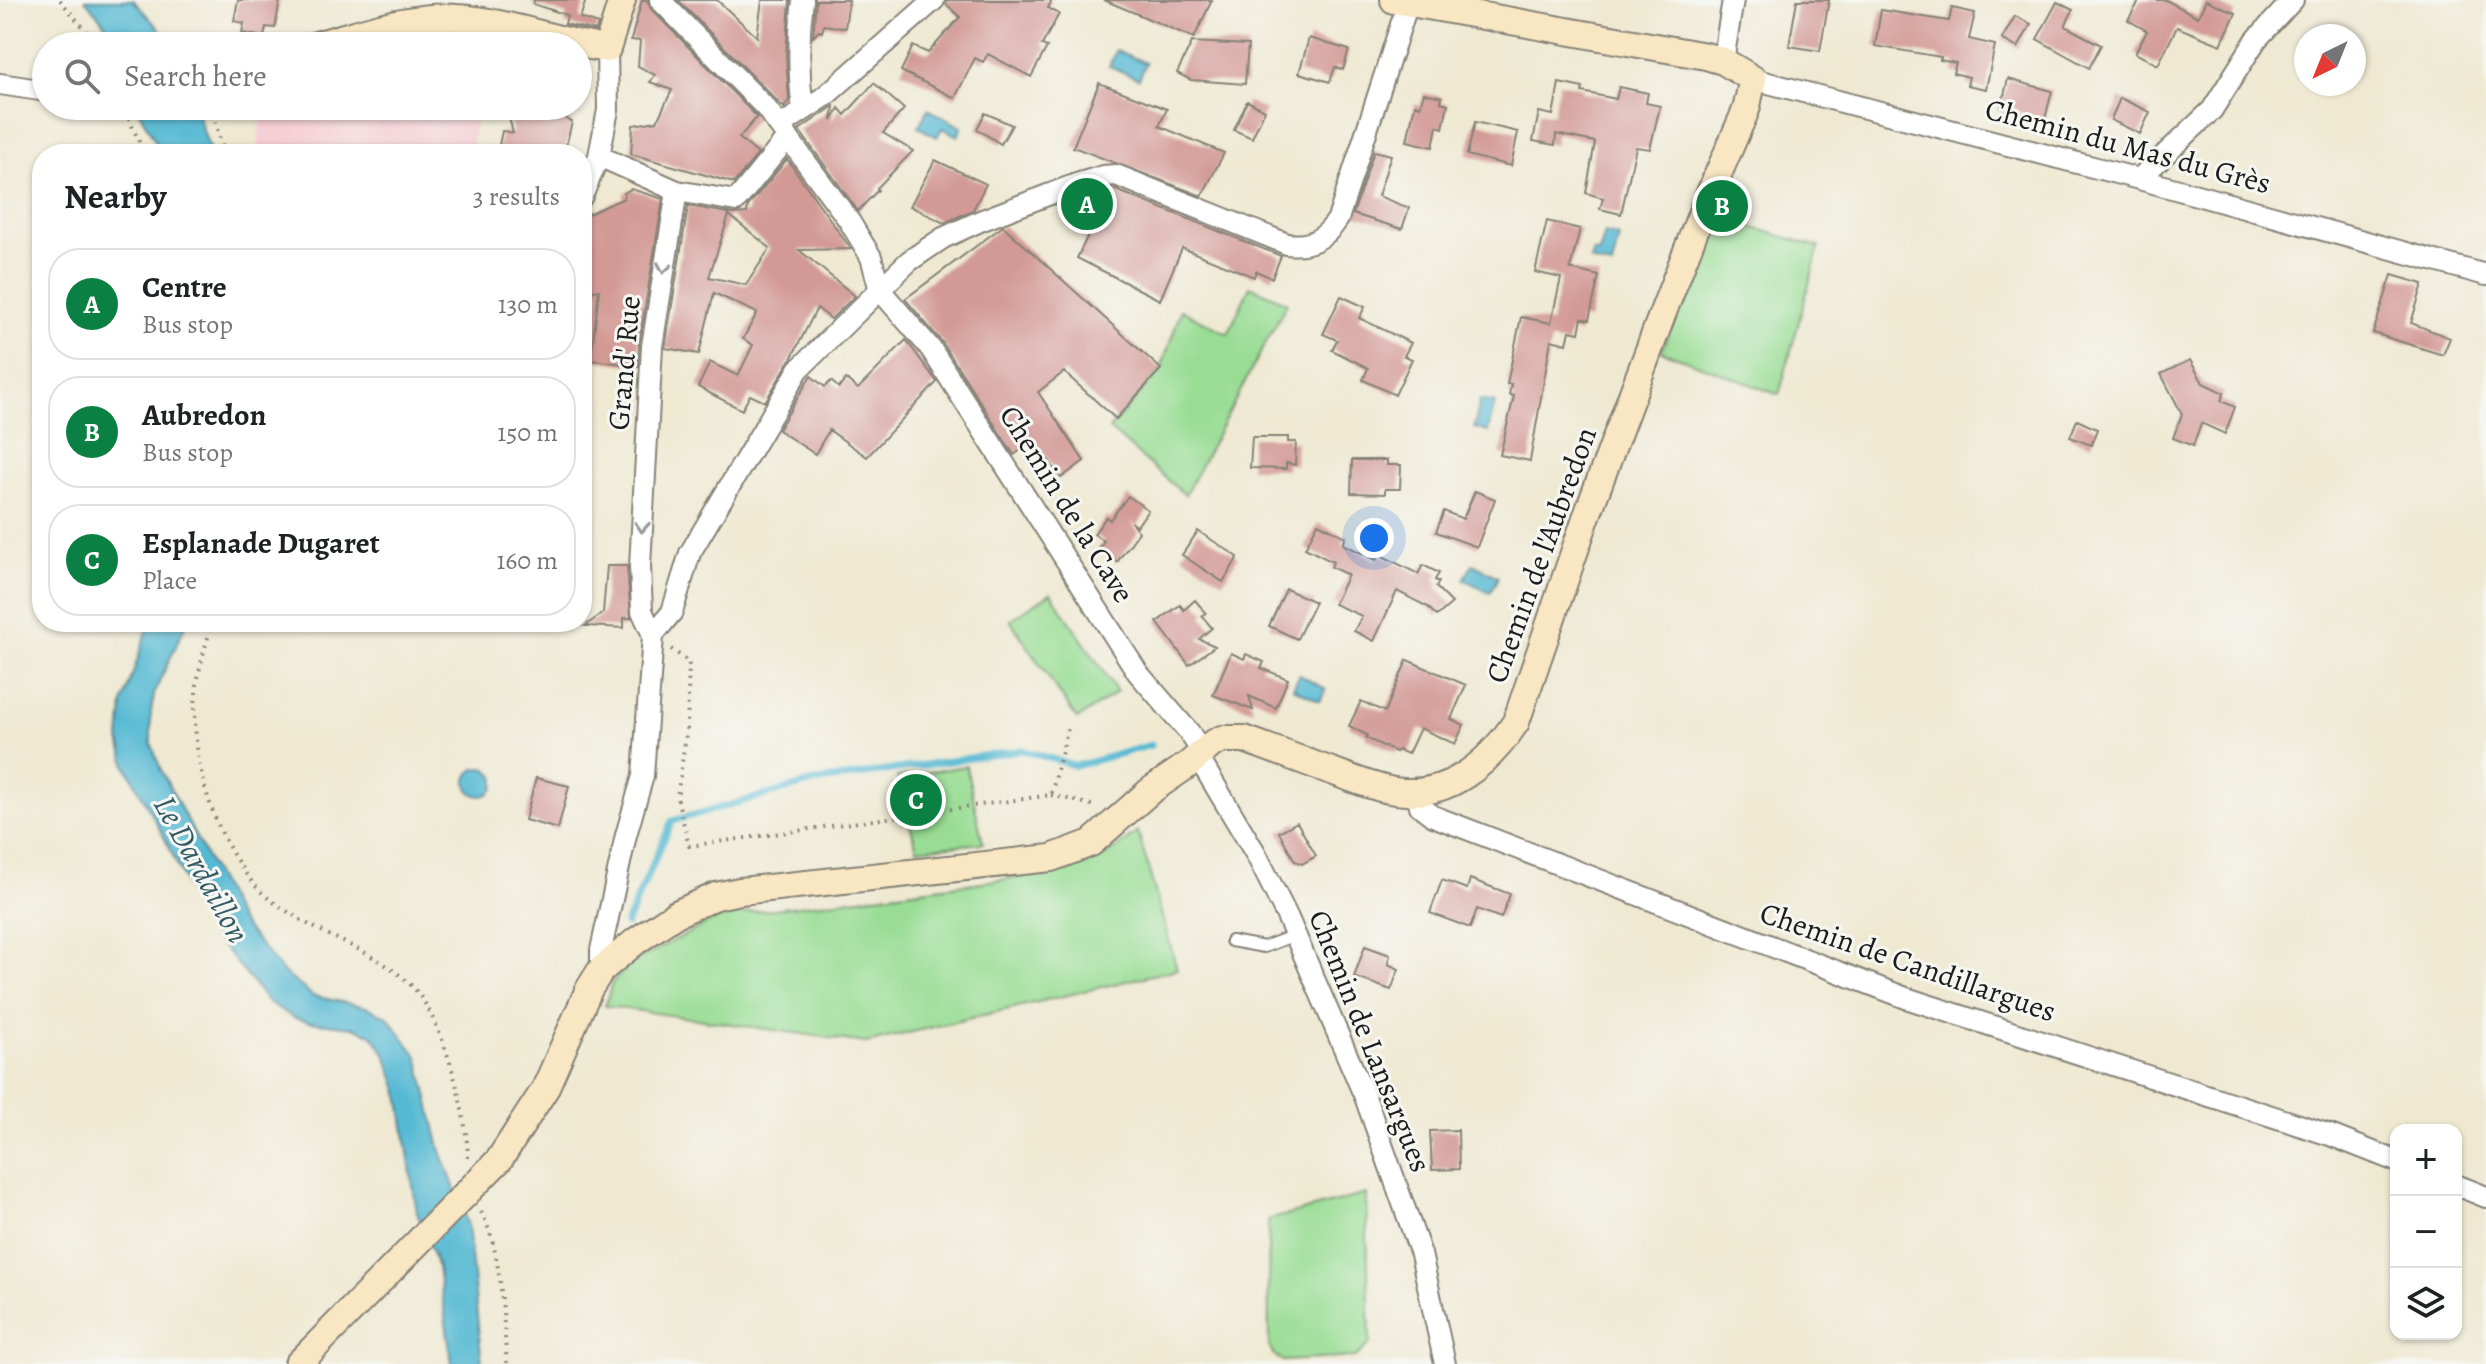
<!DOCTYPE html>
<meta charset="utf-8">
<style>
body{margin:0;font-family:Alegreya,serif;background:#f2f2f2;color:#202124}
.controls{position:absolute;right:24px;bottom:24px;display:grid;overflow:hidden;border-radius:16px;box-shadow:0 2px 6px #0004}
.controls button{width:72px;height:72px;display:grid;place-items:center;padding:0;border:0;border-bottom:2px solid #e0e0e0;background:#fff;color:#202124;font:40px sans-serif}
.compass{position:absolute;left:2294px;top:24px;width:72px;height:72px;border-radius:50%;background:#fff;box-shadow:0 2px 6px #0004;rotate:223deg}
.you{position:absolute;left:1374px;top:538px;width:28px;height:28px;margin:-20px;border:6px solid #fff;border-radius:50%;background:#1a73e8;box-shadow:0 0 0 12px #1a73e833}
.badge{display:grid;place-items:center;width:52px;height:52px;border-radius:50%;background:#0b8043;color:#fff;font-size:26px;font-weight:700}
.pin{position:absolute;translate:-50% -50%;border:4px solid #fff;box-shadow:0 2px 8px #0006}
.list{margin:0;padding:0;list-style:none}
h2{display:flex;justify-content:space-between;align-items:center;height:104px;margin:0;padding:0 32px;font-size:34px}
h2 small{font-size:26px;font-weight:400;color:#757577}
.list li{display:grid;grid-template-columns:52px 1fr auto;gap:24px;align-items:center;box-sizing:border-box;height:112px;margin:0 16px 16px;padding:0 16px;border:2px solid #e0e0e0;border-radius:32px}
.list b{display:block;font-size:30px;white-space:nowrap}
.list p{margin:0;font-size:26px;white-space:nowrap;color:#757577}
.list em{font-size:26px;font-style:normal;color:#757577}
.icon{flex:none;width:44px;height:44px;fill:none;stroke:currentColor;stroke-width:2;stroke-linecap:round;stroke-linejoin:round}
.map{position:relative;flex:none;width:2486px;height:1364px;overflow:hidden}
.search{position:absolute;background:#fff;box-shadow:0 2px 6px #0004;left:32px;top:32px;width:560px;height:88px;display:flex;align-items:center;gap:20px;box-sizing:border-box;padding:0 28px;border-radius:44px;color:#757577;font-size:30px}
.panel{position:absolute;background:#fff;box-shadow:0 2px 6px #0004;left:32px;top:144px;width:560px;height:488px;border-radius:32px}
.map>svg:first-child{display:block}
.built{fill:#f6cfd5}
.green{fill:#99dd94;stroke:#5a7c58;stroke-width:2}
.water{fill:#55b9d3;stroke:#386a78;stroke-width:2}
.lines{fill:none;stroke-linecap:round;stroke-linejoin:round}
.stream{stroke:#55b9d3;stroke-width:7}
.building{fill:#d39a95;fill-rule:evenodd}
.lane-casing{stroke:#868277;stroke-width:14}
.street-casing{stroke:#868277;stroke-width:24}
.secondary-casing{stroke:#868277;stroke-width:30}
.path{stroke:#868277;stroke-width:4;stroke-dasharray:2 6;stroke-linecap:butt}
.lane{stroke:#fff;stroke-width:10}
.street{stroke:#fff;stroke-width:20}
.secondary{stroke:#f9e7c3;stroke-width:26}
.oneway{stroke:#999}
.labels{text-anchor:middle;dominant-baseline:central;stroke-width:6;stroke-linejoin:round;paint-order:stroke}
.street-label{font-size:30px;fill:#1c1c1c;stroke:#f6f6f2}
.water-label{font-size:32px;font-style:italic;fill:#335b65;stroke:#f6f6f2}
</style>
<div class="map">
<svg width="2486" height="1364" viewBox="0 0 2486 1364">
<rect width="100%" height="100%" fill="#f6f6f2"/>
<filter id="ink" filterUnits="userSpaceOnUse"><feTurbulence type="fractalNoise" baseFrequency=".0125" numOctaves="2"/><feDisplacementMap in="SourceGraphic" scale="16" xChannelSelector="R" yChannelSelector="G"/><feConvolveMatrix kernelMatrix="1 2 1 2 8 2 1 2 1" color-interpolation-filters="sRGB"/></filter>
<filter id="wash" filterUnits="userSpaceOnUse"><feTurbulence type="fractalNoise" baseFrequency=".006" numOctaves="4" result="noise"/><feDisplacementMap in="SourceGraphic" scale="32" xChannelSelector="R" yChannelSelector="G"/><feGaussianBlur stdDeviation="1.8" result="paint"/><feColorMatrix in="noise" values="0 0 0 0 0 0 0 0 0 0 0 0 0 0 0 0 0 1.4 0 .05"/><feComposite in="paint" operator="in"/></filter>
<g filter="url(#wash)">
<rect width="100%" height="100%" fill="#efe9d2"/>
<path class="built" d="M262,106H477L471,154H257Z"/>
<path class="green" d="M1716,217L1819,247L1779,395L1661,351Z
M1250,286L1287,303L1185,495L1109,429L1161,369L1181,310L1228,334Z
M1051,593L1117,692L1077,719L1010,620Z
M966,766L983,843L917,849L897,777Z
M1138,832L1177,969L866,1043L605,1006L612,983L629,964L721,916L1068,871L1106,855Z
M1366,1194L1370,1343L1356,1357L1282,1361L1273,1354L1269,1346L1268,1220Z"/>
<path class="water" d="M85,0H133L166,36L171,46H123Z
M1116,50L1146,63L1139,79L1109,66Z
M136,106H195L211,154H162Z
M928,109L962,127L958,136L942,128L937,137L918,127Z
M1605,233L1619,237L1612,267L1591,261L1593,252L1599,253Z
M1480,400L1495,403L1488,432L1474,428Z
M1473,564L1498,577L1490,593L1464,579Z
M150,622H187L155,691L151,711V742L161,770L239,920L284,973L313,996L367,1007L388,1017L418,1057L440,1148L468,1225L482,1364H452L438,1268L417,1213L399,1093L386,1055L371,1034L353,1027L309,1022L294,1018L268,1002L215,937L196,906L165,839L126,766L120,740L123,703Z
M1299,675L1326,689L1320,701L1293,688Z
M467 782a14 14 0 1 1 28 0a14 14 0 1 1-28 0Z"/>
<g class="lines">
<path class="stream" d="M626,924L672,821L813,782L1022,750L1076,766L1151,745"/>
</g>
<g id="blocks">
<path class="building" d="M238,0H280L275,28L266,27L264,37L242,33L244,23L234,21Z
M534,0H586L580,18L598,24L596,31L565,24L567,15L533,4Z
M642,0H647L651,9L757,117L739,138L758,154L734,183L631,154L633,125L657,121L672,90L650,82L655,75L638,66L640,41L631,40Z
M678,0H717L757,37L762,0H790L786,55L789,100L784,108Z
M816,0H849L845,28L824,25L822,32L819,31L813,37Z
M947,0H1052L1048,8L1059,14L1042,45L1047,47L1031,77L988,54L983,62L975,58L955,98L901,71L913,46L928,53L960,17L946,4Z
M1104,0H1212L1194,38Z
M1797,0H1829L1820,51L1789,46Z
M2140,0H2166L2198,17L2206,0L2236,13L2221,45L2177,27L2158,65L2135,53L2147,31L2128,20Z
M2057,2L2073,10L2065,26L2101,45L2089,68L2037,39Z
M1952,8L1975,13L1969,39L1995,45L1986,89L1967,85L1969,77L1953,73L1956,63L1940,60L1941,57L1875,46L1881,10L1949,21Z
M2015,16L2031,24L2018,48L2002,39Z
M1309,38L1349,50L1343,70L1335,67L1330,82L1299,73Z
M1192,42L1248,45L1245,84L1191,80L1177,73Z
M2008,79L2052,91L2045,119L2001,107Z
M874,83L904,109L883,133L913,151L877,188L878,190L858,211L799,130L834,106L832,121L839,108L845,115Z
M1099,83L1167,109L1159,126L1224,153L1202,196L1073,147Z
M1559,83L1583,88L1582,92L1616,99L1619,87L1648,93L1646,103L1660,106L1650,149L1636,147L1621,214L1600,209L1603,198L1586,193L1595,142L1556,134L1555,145L1533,141L1539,112L1553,115Z
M1424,93L1442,97L1441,102L1448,104L1443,128L1437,126L1433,147L1407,141L1415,104L1420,106Z
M2120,98L2150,112L2140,134L2111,120Z
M1247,101L1265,110L1252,138L1234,130Z
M506,106H569L566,119L572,122L564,154H497L502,131L513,133Z
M985,113L1012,125L1001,144L977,129Z
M1475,122L1518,132L1511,166L1467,155Z
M1374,151L1391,155L1378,196L1409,208L1402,229L1353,214Z
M787,159L851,249L799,250L855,296L831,319L817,308L792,357L765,402L750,395L742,410L698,387L710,362L738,376L753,345L743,339L757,313L714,293L699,354L665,348L688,206L734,214L747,213L748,206ZM729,215L770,248L746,285L709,277Z
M935,160L986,184L973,210L944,223L910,206Z
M1111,188L1281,256L1272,278L1256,271L1254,277L1182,248L1160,300L1077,258L1090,231L1067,218L1076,203L1098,215Z
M631,189L663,199L639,344L638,366L591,360L599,290L582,293V217L624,198V193Z
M1547,221L1580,229L1570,269L1599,276L1589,320L1582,318L1579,333L1570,331L1567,344L1551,340L1530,461L1500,455L1514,396L1509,395L1511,384H1507L1521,317L1551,323L1561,278L1535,272Z
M1003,226L1161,369L1116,419L1064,372L1038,392L1084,461L1061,478L1034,440L1014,455L942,342L905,299Z
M2392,275L2423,284L2411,323L2450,338L2443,355L2373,333Z
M1341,296L1365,307L1359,318L1411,343L1404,356L1412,359L1395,395L1363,380L1368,368L1332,350L1337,340L1323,334Z
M906,340L937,382L867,457L829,430L815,454L778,430L811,376L825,387L831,381L839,388L846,379L858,389Z
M2190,360L2203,383L2224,393L2221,401L2235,407L2225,434L2201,423L2193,446L2173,438L2182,414L2161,374Z
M2077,420L2097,429L2091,445L2070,437Z
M1252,437H1288V442H1296L1295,465L1286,463V469L1250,468Z
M1352,460H1387V465H1401L1400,489H1385V494L1351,493Z
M1475,491L1495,499L1477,547L1436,532L1444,511L1463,519Z
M1128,496L1148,510L1137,526L1131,522L1139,532L1117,562L1098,548L1104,541L1094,534L1106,517L1110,520Z
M1318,523L1346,537L1343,544L1376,560L1379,554L1418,574L1423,565L1439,573L1435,580L1439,582L1436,587L1452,603L1437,616L1428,607L1397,591L1374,641L1354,631L1362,616L1334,604L1348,575L1331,567L1333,562L1305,548Z
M1198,531L1238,557L1223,582L1182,555Z
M607,566H627L631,618H624V628L585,626L603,613Z
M1286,589L1315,602L1297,639L1269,626Z
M1195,600L1206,613L1202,616L1212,628L1199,639L1215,646L1189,665L1157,622L1180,605L1184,610Z
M1231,653L1244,659L1246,654L1264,662L1261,668L1288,679L1276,708L1249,696L1253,710L1213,695Z
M1407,660L1466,685L1451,719L1464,725L1455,744L1420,728L1408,754L1398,750L1396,752L1366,738L1367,735L1349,726L1361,701L1385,712Z
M536,778L569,786L558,829L525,820Z
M1297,822L1316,856L1302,864L1295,861L1279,832Z
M1470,879L1510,894L1501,918L1477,909L1470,928L1430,913L1442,880L1467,889Z
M1365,946L1390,955L1388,964L1399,969L1391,990L1354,977Z
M1458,1130L1459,1169L1432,1170L1430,1131Z"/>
</g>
</g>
<g filter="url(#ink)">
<use href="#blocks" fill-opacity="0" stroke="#868277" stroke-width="2"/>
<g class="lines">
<g class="lane-casing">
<path id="lane" d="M399,25L404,46
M1231,941L1264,947L1295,935"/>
</g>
<g class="street-casing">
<path id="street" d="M660,0L766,108L848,219L871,257L880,290L931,349L1138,673L1189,732L1202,752
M607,49L608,110L599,156L677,191L736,201L788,137
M1723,61L1733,0
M1753,79L2139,179L2486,275
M0,84L46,91
M803,110C798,73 798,37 803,0
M780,126L824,97L934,0
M2139,179L2212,110L2256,40L2293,0
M582,196L599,156
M653,635L672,612L690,553L799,369L909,261L943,238L980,221L1076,184L1103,176L1116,175L1287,244C1310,247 1325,239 1338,219L1408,3
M1198,757L1256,854L1287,916L1365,1097L1421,1254L1445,1364
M1419,793L1420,806L1433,816L1906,998L2330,1135L2396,1161
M601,970V950L626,835L643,776L653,635L642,611L640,566L652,346L677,191
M2456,1185L2486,1197"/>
</g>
<g class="secondary-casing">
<path id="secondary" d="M312,46C358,34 409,14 457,18C508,21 557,42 607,49L622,0
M298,1364L499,1160L545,1089L589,989L601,970L636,941L676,914L716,896L740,891L1051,858L1091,843L1150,791L1189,764L1212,744L1222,739H1244C1275,750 1306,762 1337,773C1356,780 1375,788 1395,791C1448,799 1489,763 1516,722L1586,518L1665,307L1706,202L1746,110L1753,79L1723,61L1706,56L1394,0"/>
</g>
<path class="path" d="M60,0L99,46
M119,106L125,111L145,154
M211,106L224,154
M213,622C203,652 194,684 195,717C195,776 219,846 259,890C268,899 282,908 293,915C331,940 388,956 417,992C445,1027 467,1113 468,1158
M671,649L689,662L687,728L677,797L689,846L1051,795L1069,724
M1051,795L1096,806
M481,1212C502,1249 503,1320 507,1364"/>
<use href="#lane" class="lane"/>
<use href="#street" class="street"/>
<use href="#secondary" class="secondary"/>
</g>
<defs><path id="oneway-chevron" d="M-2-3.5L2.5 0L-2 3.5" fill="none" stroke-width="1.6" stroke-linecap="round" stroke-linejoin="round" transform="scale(2)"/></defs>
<g class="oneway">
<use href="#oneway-chevron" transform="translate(664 268) rotate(99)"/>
<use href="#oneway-chevron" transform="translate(642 527) rotate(93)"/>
</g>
</g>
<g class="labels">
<g class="street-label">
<text transform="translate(2128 146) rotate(15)">Chemin du Mas du Grès</text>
<text transform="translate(624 363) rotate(-85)">Grand' Rue</text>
<text transform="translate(1067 504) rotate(58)">Chemin de la Cave</text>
<text transform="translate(1541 555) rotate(-70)">Chemin de l'Aubredon</text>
<text transform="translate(1908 962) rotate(19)">Chemin de Candillargues</text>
<text transform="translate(1370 1041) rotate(68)">Chemin de Lansargues</text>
</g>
<g class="water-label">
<text transform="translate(202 869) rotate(61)">Le Dardaillon</text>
</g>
</g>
</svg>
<div class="controls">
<button>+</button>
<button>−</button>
<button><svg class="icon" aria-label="layers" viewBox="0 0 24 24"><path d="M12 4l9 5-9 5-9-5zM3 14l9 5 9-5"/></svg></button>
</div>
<svg class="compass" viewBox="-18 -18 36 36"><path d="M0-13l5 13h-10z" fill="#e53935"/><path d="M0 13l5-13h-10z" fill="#757577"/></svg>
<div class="you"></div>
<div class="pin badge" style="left:1087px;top:204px">A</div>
<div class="pin badge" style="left:1722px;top:206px">B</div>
<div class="pin badge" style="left:916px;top:800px">C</div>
<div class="search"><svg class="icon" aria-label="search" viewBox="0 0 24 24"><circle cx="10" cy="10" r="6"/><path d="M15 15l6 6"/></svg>Search here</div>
<section class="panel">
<h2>Nearby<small>3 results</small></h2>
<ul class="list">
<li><span class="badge">A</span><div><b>Centre</b><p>Bus stop</p></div><em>130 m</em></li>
<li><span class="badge">B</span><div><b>Aubredon</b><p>Bus stop</p></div><em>150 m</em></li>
<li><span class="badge">C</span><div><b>Esplanade Dugaret</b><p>Place</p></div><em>160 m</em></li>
</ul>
</section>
</div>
